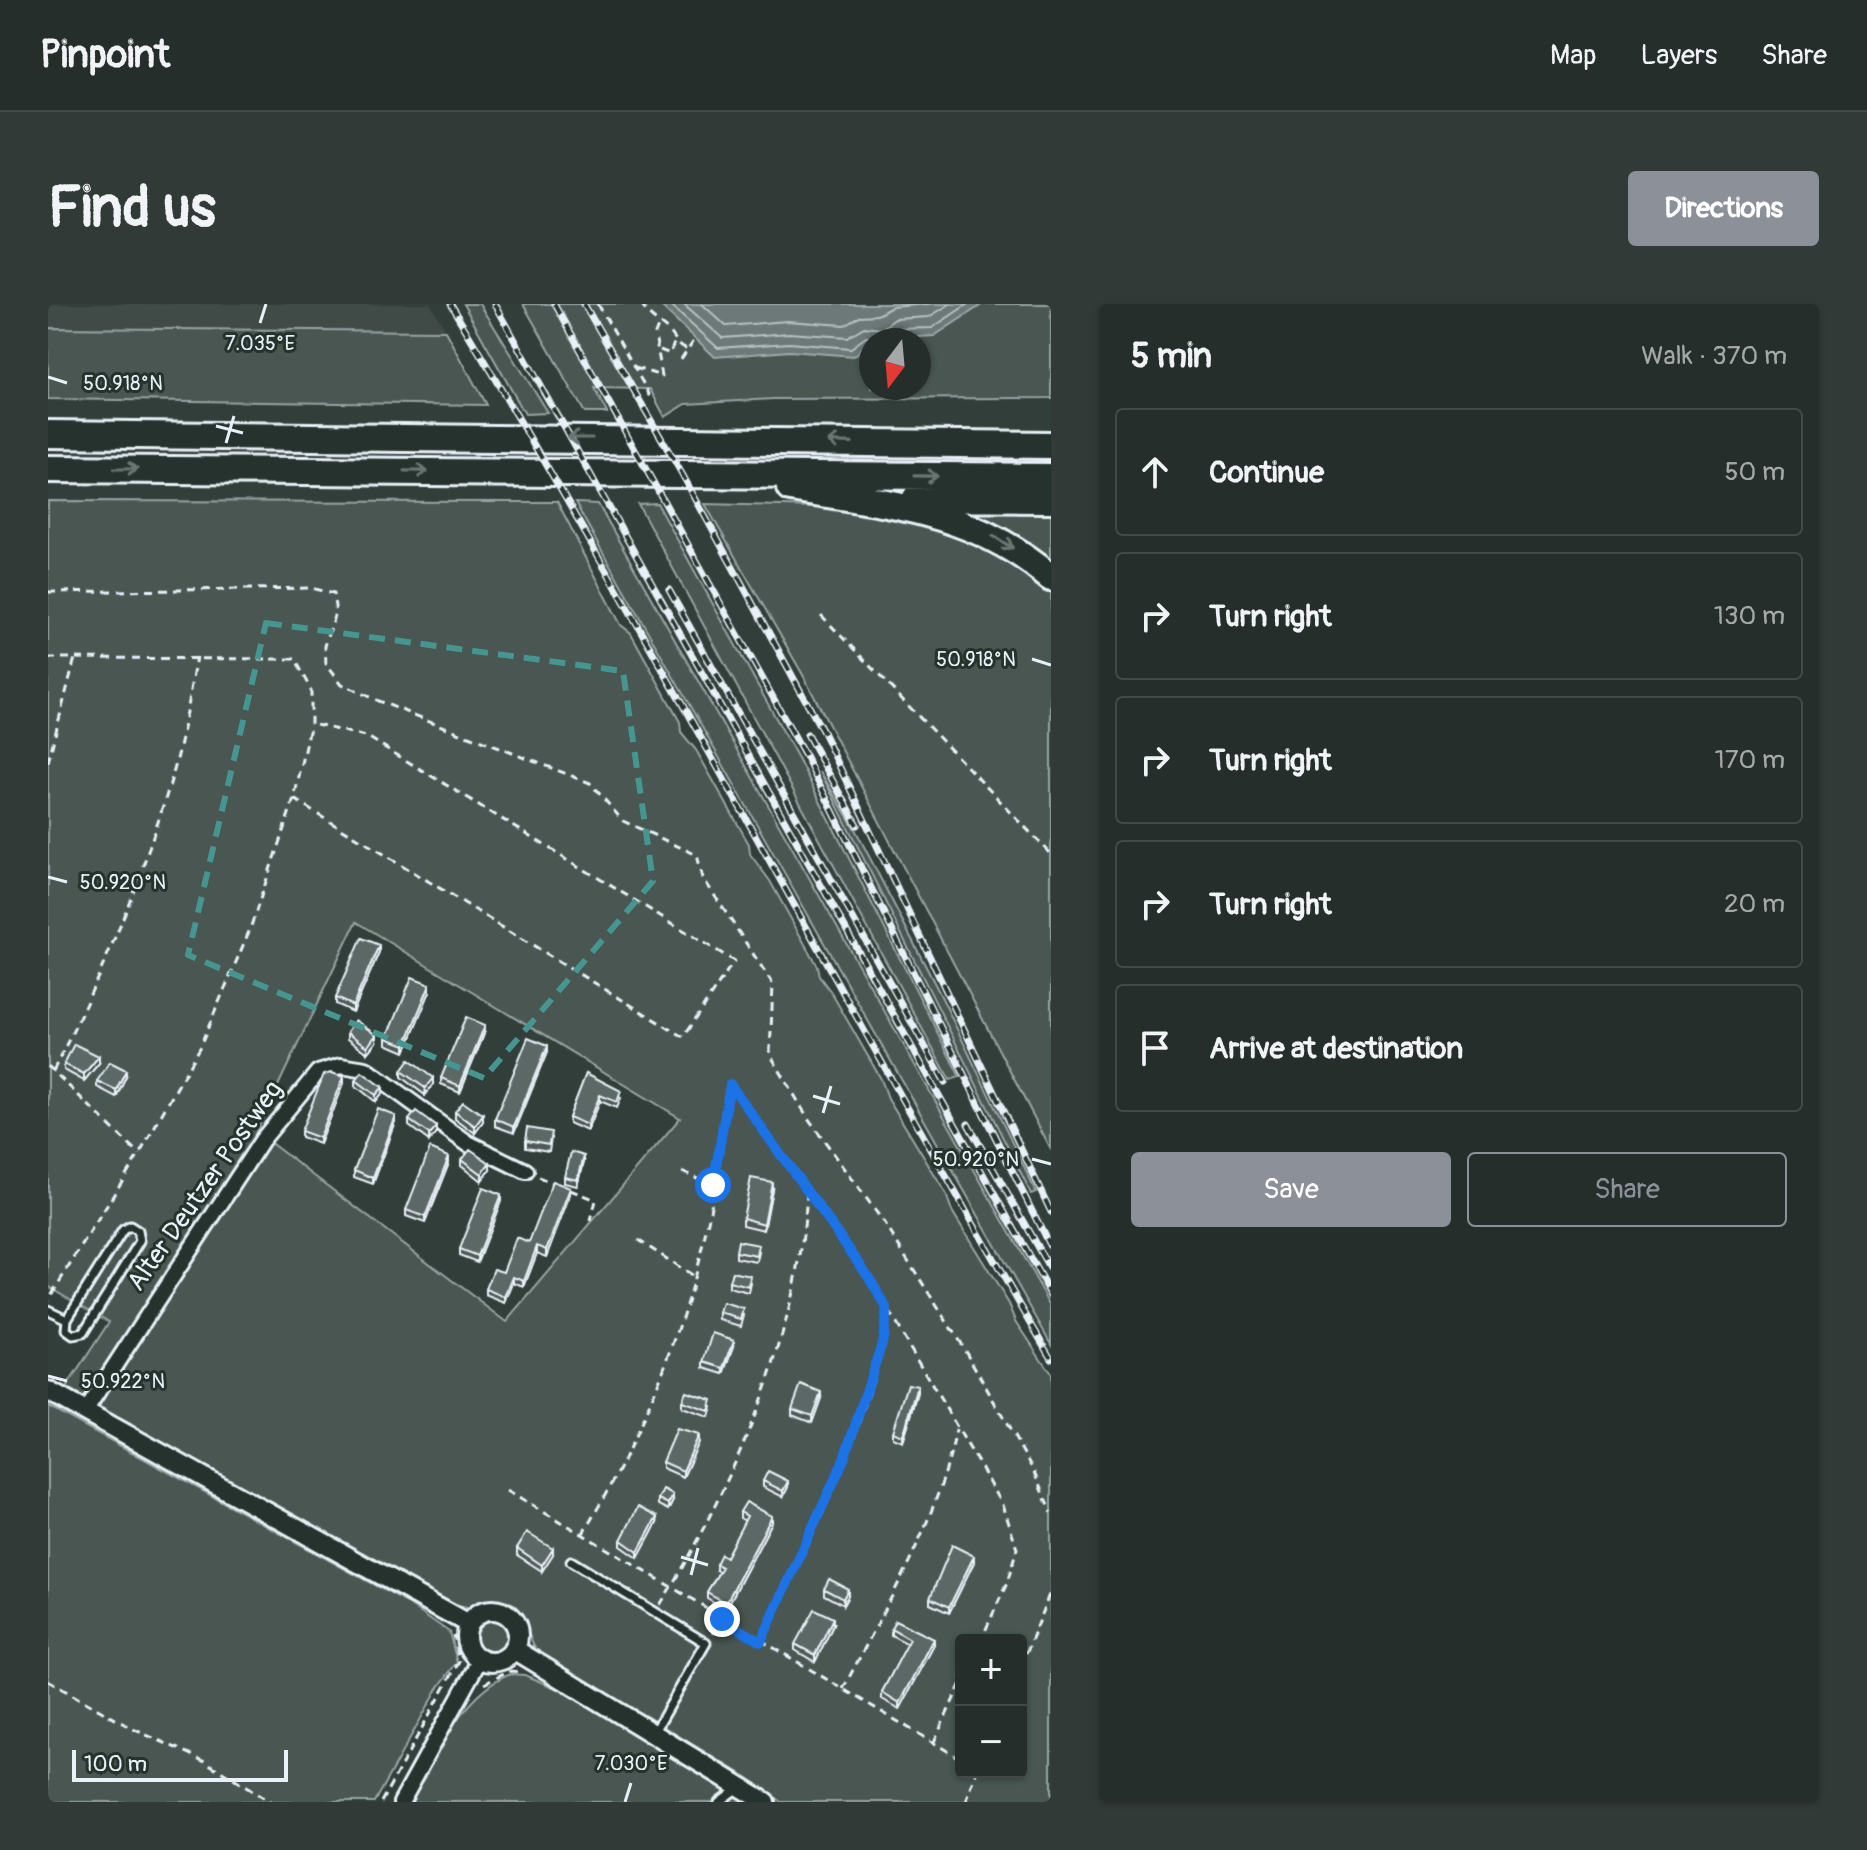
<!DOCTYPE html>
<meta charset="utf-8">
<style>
body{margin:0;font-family:Pangolin,sans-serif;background:#323a37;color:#f1f3f6}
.controls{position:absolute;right:24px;bottom:24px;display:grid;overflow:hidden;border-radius:8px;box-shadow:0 2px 6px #0004}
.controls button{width:72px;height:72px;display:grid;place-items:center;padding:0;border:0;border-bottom:2px solid #424a47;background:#262e2b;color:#f1f3f6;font:40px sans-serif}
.compass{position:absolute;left:811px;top:24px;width:72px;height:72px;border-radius:50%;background:#262e2b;box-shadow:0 2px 6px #0004;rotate:196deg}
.scale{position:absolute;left:24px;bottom:20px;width:216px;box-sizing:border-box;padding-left:8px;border:4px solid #e8f1f8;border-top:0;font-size:22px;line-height:28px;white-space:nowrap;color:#e8f1f8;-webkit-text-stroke:6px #26332d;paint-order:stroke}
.stop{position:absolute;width:24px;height:24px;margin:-18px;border:6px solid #1a73e8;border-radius:50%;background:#fff}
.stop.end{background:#1a73e8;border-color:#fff;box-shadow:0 2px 8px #0008}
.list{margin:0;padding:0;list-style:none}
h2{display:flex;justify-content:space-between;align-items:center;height:104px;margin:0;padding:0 32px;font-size:34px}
h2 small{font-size:26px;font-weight:400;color:#a4a8a9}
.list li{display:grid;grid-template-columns:52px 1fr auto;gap:24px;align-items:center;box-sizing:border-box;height:128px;margin:0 16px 16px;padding:0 16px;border:2px solid #424a47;border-radius:8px}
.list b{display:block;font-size:30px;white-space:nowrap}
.list em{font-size:26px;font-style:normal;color:#a4a8a9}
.actions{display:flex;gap:16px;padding:24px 32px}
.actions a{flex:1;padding:18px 0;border:2px solid #8c9099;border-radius:8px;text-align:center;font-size:28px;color:#8c9099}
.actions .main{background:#8c9099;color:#fff}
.icon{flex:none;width:44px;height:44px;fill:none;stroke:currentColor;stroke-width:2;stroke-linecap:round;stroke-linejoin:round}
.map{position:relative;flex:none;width:1003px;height:1498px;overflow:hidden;border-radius:8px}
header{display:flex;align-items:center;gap:48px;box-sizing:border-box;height:112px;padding:0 40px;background:#262e2b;border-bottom:2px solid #424a47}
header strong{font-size:38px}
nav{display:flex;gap:44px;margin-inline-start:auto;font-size:28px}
.intro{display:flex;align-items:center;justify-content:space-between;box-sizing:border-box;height:192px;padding:0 48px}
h1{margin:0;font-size:56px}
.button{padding:20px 36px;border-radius:8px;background:#8c9099;color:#fff;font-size:28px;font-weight:700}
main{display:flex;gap:48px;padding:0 48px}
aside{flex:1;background:#262e2b;border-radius:8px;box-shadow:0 2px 6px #0004}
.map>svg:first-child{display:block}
.built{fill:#3f4b46}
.green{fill:#495651;stroke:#98a4a4;stroke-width:2;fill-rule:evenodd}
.water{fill:#6d7978;stroke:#9ea9ab;stroke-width:2}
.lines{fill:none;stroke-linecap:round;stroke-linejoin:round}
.shore{stroke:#b7c1c5;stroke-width:2}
.service-casing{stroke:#e8f1f8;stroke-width:13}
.minor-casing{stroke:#e8f1f8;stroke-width:20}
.tertiary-casing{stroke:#e8f1f8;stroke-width:24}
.motorway-casing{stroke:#e8f1f8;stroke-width:32}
.path{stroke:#e8f1f8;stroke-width:3;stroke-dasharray:8 6;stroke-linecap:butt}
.service{stroke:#26332d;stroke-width:7}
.minor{stroke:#26332d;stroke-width:14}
.tertiary{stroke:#26332d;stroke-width:18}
.motorway{stroke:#26332d;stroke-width:26}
.rail-casing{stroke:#e8f1f8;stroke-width:7}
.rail{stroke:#26332d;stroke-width:4;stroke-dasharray:12;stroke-linecap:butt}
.wall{fill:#4f5957;stroke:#e8f1f8;stroke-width:2}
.shaded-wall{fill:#404947;stroke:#e8f1f8;stroke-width:2}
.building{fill:#5c6865;stroke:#e8f1f8;stroke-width:2}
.oneway{stroke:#6a7674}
.route{stroke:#1a73e8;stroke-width:10}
.marked{fill:none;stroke:#459590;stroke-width:6;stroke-dasharray:16 10;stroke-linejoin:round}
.ticks{fill:none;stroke:#e8f1f8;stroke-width:3}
.labels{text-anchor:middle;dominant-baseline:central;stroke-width:6;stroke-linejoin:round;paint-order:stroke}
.street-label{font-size:26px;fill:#e8f1f8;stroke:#26332d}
.ticks-label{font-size:20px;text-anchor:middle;fill:#e8f1f8;stroke:#26332d;stroke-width:6;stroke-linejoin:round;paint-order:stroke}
</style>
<header>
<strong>Pinpoint</strong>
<nav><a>Map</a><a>Layers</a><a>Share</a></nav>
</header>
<div class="intro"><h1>Find us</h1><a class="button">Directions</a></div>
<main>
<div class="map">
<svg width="1003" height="1498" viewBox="0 0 1003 1498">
<rect width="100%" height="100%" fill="#323e39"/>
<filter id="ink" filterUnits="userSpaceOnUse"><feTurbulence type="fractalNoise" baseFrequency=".0125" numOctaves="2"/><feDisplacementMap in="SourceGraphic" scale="16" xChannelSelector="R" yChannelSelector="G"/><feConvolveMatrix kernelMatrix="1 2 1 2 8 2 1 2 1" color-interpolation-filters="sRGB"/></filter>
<g filter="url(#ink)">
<path class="built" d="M0,0H382L398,27L0,24Z"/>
<path class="green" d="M415,0H432L500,109L477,110Z
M475,0H1003V94L725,95L638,100L617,113L602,85L546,84L559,109H537ZM823,36H871V84H823Z
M0,24L398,27L438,101L0,95Z
M0,197L509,198L573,321L583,329L632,418L633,428L648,446L701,540L702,550L722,577L769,662L771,672L783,688L833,775L840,794L898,890L904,907L961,1000L968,1017L1003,1070V1498H733L697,1472L488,1346C481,1336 480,1321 472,1313C456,1294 440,1304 420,1303C405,1301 391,1294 378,1288L18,1084L61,1018L0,982ZM308,618L632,814L459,1018L208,828ZM913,1336H973V1468H913Z
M527,199L550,200L1003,1002V1040Z
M609,199L751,456L912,773L902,776L590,200Z
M657,200L810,204L942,239L1003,285V846L755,371Z
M1003,207V264L912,208Z
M772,467L808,527L891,688L988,888L983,890Z
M0,1102L361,1300L401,1328L409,1358L390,1384L326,1498H0Z
M427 1333a18 18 0 1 1 36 0a18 18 0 1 1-36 0Z
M463,1370L477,1371L511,1385L696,1498H362C386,1454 414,1388 463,1370Z"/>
<path class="water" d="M611,0H935L886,32L823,36L806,52L741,47L667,53Z"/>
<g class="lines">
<path class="shore" d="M622,0L670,44L741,39L803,44L818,33L828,36
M636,0L674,34L741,29L799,33L816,23L833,25L847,15L881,13L902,0
M654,0L678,22L740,17L796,21L811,12L829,11L844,3L880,0
M843,36L848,25L884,24L920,0"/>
<g class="service-casing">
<path id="service" d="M82,922L90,927L92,937L35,1029L25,1031L18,1026L19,1015L75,926Z
M0,1006L19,1015
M523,1257L658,1339L606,1429
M671,1498L691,1483"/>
</g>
<g class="minor-casing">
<path id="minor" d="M37,1107L214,836L270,768L293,761L318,765L420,839L477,867
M353,1498L432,1355"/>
</g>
<g class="tertiary-casing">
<path id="tertiary" d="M0,1087L421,1320
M418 1332a26 26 0 1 1 52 0a26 26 0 1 1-52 0Z
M466,1345L717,1498"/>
</g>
<g class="motorway-casing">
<path id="motorway" d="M0,130L1003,141
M0,165L1003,173
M742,184C839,200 925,206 1003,273
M868,194L1003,195"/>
</g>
<path class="path" d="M550,0L601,90L599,95
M593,0C601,14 610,17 621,27C628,35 628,40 639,45
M612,46L622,50L626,39
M633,55L646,36
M587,64L614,72L607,30L610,22
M0,288L263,284L285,290L288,309L277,342L278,359L294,380L330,397L542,479L575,517L649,551L655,574L725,680L722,750L760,814L837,920L918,1048L985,1166L1003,1209
M773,311L1003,550
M0,354L246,355L263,386V420L246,495L202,625L152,743L91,850L0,996
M0,458L27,354
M246,495L635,733L686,657L318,432L263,420
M0,762L91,850
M5,767C53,673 94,575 124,473C136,434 141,393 149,353
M634,867L665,881
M490,873L505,879
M523,886L548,896L543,917
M590,936L645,972
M460,1186L913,1455
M534,1231C591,1137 634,1034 658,926C669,878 674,829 682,780L818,969L955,1201L969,1245L959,1279L933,1336
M612,1301C685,1182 753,1026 759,886
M665,1330L674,1316
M713,1338C761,1235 824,1119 839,1006
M973,1363L1003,1288
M0,1377L85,1425L155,1456L222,1498
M436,1380L462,1367L473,1368
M795,1385C835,1308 893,1210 908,1125
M886,1438L913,1379
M333,1498L411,1357L405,1331
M918,1498L929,1468"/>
<use href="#service" class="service"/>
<use href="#minor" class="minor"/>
<use href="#tertiary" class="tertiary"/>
<use href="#motorway" class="motorway"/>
<g class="rail-casing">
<path id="rail" d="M402,0C612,346 798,705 1003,1054
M447,0L1003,991
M506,0L757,451L1001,941
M536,0L634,170L775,428L1003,908
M621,286L897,778
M759,430L809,521
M920,820L1003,967"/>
</g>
<use href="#rail" class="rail"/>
</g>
<path class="wall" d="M331,648L305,708L287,700V694Z
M382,687L357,748L339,740V734Z
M437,727L412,788L393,780V774Z
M300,728L329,738L320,749L300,734Z
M499,748L466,829L447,822V815Z
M51,759L36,777L16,766V760Z
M353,767L385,780L377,791L353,773Z
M538,769L573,794L569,804L552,797L540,827L521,819V813Z
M78,772L68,793L49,783V777Z
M308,776L335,789L328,798L308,782Z
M296,779L272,840L253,833V827Z
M407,807L435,818L427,829L407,814Z
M361,816L388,828L381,837L361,822Z
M348,818L325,880L306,873V866Z
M503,834L501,848L477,844V837Z
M414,855L442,866L434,877L414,861Z
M401,858L377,919L358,912V906Z
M536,858L530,882L517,879V873Z
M724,885L716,926L695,921V914Z
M523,890L499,953L489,949L476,983L466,979L458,999L438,991V985L456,968Z
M453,897L429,958L411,951V945Z
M688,948H711L709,958L688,954Z
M681,978L703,979L701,989L681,984Z
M672,1009L696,1011L693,1022L672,1016Z
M686,1042L676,1070L656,1064V1058Z
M870,1089L855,1138L845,1134V1128Z
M773,1094L764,1119L744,1111V1105Z
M634,1098L664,1103L661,1113L634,1104Z
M651,1138L635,1173L615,1164V1158Z
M715,1177L740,1183L735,1193L715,1183Z
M610,1195L625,1196L620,1206L610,1201Z
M692,1208L724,1218L678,1305L659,1294V1288L671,1268L668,1266V1260L678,1253L697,1217L692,1214Z
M609,1219L590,1254L573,1242V1236Z
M469,1244L505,1250L494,1267L469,1251Z
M926,1258L901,1309L882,1300V1294Z
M776,1285L800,1292L795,1301L776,1291Z
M785,1321L767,1358L747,1346V1340Z
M843,1324L886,1341L852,1405L834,1395V1388L860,1340L843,1331Z"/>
<path class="shaded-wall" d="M331,641V648L305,708V702Z
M382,680V687L357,748V741Z
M437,721V727L412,788V782Z
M329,731V738L320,749V743Z
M499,742V748L466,829V823Z
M51,752V759L36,777V770Z
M78,766V772L68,793V786Z
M296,772V779L272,840V834Z
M385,774V780L377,791V784Z
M335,783V789L328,798V791Z
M552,791V797L540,827V821Z
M435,811V818L427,829V822Z
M348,812V818L325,880V874Z
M388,822V828L381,837V830Z
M401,852V858L377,919V913Z
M536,852V858L530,882V876Z
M442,859V866L434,877V870Z
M724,878V885L716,926V920Z
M523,884V890L499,953V946Z
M453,891V897L429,958V952Z
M489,942V949L476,983V977Z
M466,973V979L458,999V993Z
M686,1036V1042L676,1070V1064Z
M870,1082V1089L855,1138V1132Z
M773,1088V1094L764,1119V1112Z
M651,1131V1138L635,1173V1167Z
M740,1177V1183L735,1193V1187Z
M625,1190V1196L620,1206V1200Z
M724,1212V1218L678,1305V1299Z
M609,1213V1219L590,1254V1248Z
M505,1244V1250L494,1267V1261Z
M926,1252V1258L901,1309V1303Z
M800,1285V1292L795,1301V1295Z
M785,1314V1321L767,1358V1351Z
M886,1335V1341L852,1405V1399Z"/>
<path class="building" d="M313,634L331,641L305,702L287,694Z
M364,673L382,680L357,741L339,734Z
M418,713L437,721L412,782L393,774Z
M308,716L329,731L320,743L300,728Z
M480,734L499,742L466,823L447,815Z
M26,740L51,752L36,770L16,760Z
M361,756L385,774L377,784L353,767Z
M62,758L78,766L68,786L49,777Z
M284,768L296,772L272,834L253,827L276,770Z
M314,768L335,783L328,791L308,776Z
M538,769L573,787L569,798L552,791L540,821L521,813Z
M415,797L435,811L427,822L407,807Z
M330,805L348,812L325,874L306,866Z
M368,807L388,822L381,830L361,816Z
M479,824L503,828L501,841L477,837Z
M382,844L401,852L377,913L358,906Z
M422,845L442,859L434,870L414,855Z
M523,848L536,852L530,876L517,873Z
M703,874L724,878L716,920L695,914Z
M505,877L523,884L499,946L489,942L476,977L466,973L458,993L438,985L446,965L456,968L469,934L481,939Z
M435,884L453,891L429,952L411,945Z
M690,937L711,941L709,952L688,948Z
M684,968L703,972L701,983L681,978Z
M675,999L696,1005L693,1015L672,1009Z
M665,1029L686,1036L676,1064L656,1058Z
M753,1080L773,1088L764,1112L744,1105Z
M860,1080L870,1082L855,1132L845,1128Z
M638,1088L664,1096L661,1107L634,1098Z
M629,1125L651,1131L635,1167L615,1158Z
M720,1167L740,1177L735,1187L715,1177Z
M615,1185L625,1190L620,1200L610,1195Z
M698,1198L724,1212L678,1299L659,1288L674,1263L668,1260L673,1250L678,1253L699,1212L692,1208Z
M590,1203L609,1213L590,1248L573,1236Z
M479,1228L505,1244L494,1261L469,1244Z
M904,1241L926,1252L901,1303L882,1294Z
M781,1275L800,1285L795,1295L776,1285Z
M766,1305L785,1314L767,1351L747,1340Z
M847,1316L886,1335L852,1399L834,1388L862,1335L843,1324Z"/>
<defs><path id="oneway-shaft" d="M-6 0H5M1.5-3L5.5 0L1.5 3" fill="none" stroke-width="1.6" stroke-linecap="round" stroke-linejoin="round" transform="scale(2)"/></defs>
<g class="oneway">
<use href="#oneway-shaft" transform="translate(532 134) rotate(-180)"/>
<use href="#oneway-shaft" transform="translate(792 138) rotate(-178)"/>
<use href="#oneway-shaft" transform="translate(78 165)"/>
<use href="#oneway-shaft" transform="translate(368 167) rotate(1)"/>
<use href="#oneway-shaft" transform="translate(878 172) rotate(1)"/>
<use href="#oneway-shaft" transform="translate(955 238) rotate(32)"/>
</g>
</g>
<g class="lines" filter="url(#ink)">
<path class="route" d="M665,881L682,780L818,969L839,1004L835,1036L796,1155L713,1338L674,1315"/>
</g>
<path class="marked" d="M218,319L575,367L605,577L436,774L140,651Z"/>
<path class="ticks" d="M212,19L218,0M0,73L19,79M168,122L195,129M178,139L186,112M984,355L1003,361M0,573L19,578M765,792L792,800M775,809L783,782M984,855L1003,860M0,1072L19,1077M633,1253L660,1261M643,1271L650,1244M577,1498L583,1479"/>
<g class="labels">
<g class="street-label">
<text transform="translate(157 882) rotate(-55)">Alter Deutzer Postweg</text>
</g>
</g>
<g class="ticks-label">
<text x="212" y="46">7.035°E</text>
<text x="75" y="86">50.918°N</text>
<text x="928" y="362">50.918°N</text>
<text x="75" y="585">50.920°N</text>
<text x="928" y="862">50.920°N</text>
<text x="75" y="1084">50.922°N</text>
<text x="583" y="1466">7.030°E</text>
</g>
</svg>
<div class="controls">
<button>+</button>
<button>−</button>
</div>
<svg class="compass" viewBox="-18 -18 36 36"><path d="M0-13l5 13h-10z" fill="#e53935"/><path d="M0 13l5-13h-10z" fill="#a4a8a9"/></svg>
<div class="scale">100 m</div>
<div class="stop" style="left:665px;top:881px"></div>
<div class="stop end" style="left:674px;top:1315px"></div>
</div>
<aside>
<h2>5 min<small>Walk · 370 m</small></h2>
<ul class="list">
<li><svg class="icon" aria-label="ahead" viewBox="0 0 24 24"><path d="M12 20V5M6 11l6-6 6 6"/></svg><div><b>Continue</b></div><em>50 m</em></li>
<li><svg class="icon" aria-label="right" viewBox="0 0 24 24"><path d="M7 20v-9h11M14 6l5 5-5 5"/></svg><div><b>Turn right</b></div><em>130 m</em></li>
<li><svg class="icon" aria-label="right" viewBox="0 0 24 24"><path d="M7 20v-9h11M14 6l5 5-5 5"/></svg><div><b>Turn right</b></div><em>170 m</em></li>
<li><svg class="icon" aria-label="right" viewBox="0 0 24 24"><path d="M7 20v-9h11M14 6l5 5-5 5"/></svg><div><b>Turn right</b></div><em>20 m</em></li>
<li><svg class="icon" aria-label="arrive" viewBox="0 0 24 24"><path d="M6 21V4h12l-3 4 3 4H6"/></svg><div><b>Arrive at destination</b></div></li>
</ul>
<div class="actions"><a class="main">Save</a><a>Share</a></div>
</aside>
</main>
